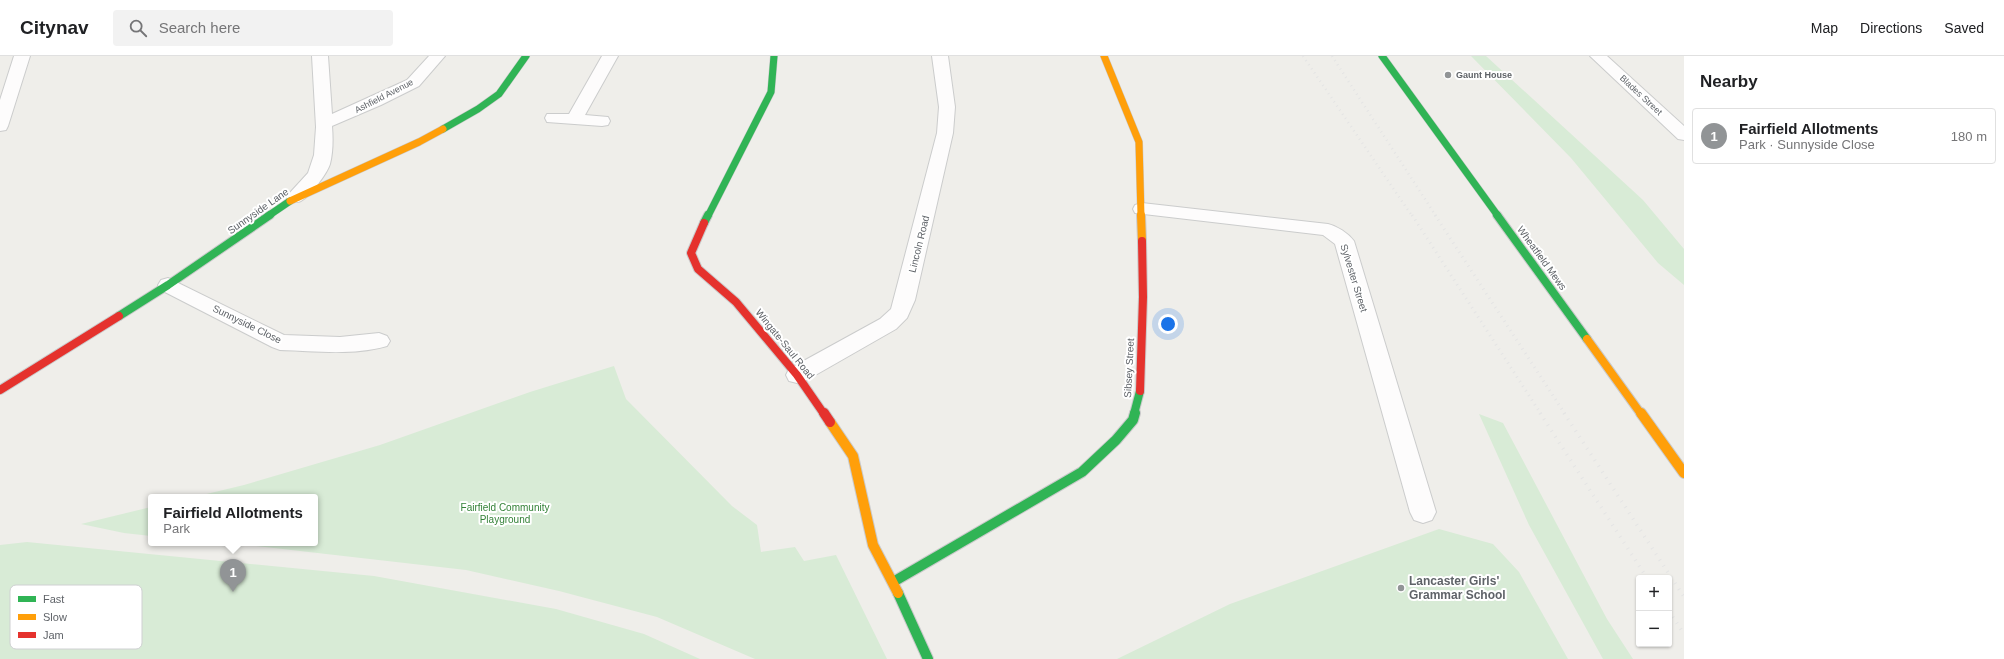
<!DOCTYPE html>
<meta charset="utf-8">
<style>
body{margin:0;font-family:Helvetica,sans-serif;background:#f2f2f2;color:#202124}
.controls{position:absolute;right:12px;bottom:12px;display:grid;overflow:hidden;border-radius:4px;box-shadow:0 1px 3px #0004}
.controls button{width:36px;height:36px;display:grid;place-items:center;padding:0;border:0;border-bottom:1px solid #e0e0e0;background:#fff;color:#202124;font:20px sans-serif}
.you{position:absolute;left:1168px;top:268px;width:14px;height:14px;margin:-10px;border:3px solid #fff;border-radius:50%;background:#1a73e8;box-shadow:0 0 0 6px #1a73e833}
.badge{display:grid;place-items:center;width:26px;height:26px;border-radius:50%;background:#919496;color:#fff;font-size:13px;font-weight:700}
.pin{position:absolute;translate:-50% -33px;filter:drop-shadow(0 1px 2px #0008)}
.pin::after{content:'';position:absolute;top:21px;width:14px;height:12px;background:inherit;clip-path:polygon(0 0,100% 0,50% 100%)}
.popup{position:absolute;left:148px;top:438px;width:170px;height:52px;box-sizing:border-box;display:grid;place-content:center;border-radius:4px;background:#fff;filter:drop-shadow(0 1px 3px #0005);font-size:13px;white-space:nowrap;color:#757577}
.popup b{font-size:15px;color:#202124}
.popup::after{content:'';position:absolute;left:50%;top:100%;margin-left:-8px;border:8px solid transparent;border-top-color:#fff}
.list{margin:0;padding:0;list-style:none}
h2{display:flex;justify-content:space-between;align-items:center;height:52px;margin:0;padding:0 16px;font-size:17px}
h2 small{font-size:13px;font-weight:400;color:#757577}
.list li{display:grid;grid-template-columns:26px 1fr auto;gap:12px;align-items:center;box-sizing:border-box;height:56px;margin:0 8px 8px;padding:0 8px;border:1px solid #e0e0e0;border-radius:4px}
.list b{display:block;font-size:15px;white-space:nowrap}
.list p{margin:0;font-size:13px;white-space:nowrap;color:#757577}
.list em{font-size:13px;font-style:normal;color:#757577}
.icon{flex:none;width:22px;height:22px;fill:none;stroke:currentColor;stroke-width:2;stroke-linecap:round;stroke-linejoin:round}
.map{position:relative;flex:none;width:1684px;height:603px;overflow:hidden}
header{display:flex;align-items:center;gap:24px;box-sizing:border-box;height:56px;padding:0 20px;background:#fff;border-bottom:1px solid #e0e0e0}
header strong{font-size:19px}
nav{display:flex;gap:22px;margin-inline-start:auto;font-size:14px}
.search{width:280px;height:36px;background:#f2f2f2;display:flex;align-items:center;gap:10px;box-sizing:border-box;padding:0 14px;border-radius:4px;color:#757577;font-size:15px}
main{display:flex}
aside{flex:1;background:#fff}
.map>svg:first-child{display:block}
.green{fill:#d8ebd6}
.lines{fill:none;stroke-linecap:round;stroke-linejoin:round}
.street-casing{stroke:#cbcccc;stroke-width:2}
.fast-far2-casing{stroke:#cacacb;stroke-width:8}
.fast-far1-casing{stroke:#cacacb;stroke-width:10}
.fast-casing{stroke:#cacacb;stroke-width:12}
.slow-far2-casing{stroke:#cacacb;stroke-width:8}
.slow-far1-casing{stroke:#cacacb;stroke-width:10}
.slow-casing{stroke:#cacacb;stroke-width:12}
.jam-far1-casing{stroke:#cacacb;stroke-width:10}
.jam-casing{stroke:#cacacb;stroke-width:12}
.street{fill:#fdfcfc;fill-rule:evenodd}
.fast-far2{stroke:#30b455;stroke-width:7}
.fast-far1{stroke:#30b455;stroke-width:8}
.fast{stroke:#30b455;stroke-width:10}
.slow-far2{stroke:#ff9f0a;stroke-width:7}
.slow-far1{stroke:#ff9f0a;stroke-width:8}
.slow{stroke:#ff9f0a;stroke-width:10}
.jam-far1{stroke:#e5322d;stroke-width:8}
.jam{stroke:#e5322d;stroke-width:10}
.rail-far2{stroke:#e4e4e4;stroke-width:2.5;stroke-dasharray:1 4;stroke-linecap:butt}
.rail-far1{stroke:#e4e4e4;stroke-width:3;stroke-dasharray:1 4.5;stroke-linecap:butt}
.rail{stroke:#e4e4e4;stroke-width:3.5;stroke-dasharray:1 6;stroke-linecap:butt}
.poi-dot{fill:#919496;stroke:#fff;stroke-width:1.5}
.labels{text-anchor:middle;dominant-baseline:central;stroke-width:4;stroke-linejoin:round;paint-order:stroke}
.far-poi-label{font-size:9px;font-weight:bold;fill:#5f6368;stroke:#fff;text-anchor:start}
.far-street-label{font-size:9px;fill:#5f6368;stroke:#fff}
.street-label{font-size:10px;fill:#5f6368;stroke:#fff}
.park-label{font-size:10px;fill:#348238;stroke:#fff}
.near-poi-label{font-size:12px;font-weight:bold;fill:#5f6368;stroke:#fff;text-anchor:start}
.key{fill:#fff;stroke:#cfd0d2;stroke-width:1}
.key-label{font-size:11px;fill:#5f6368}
</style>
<header>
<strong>Citynav</strong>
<div class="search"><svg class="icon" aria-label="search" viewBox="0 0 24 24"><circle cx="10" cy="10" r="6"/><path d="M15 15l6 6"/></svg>Search here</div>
<nav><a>Map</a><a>Directions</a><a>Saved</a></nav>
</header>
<main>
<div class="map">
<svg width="1684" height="603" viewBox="0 0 1684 603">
<rect width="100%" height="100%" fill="#efeeea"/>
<path class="green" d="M1471,0H1486L1643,144L1684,193V229L1658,207L1571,102Z
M614,310L626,343L732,450L757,469L761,496L795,491L804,505L836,499L887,603H755L657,561L559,535L466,514L231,487H315V441H194L244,429L380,389L530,336Z
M1479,358L1503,367L1607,563L1633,603H1603L1529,469Z
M151,451V480L124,477L81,468Z
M1439,473L1493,488L1519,516L1568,603H1117L1230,548Z
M27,486L374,520L556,553L644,578L700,603H0V489Z"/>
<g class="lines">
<g class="street-casing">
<path id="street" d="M14,0H30L8,70L6,74L0,75V44Z
M312,0H328L332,58L407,24L429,0H445L419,30L381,49L332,70C333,82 333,96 330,108C327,118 310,140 301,145C297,147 293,146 289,145L286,141L308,117L314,99L316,71Z
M602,0H618L585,59L608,61L610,65L608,69L602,70L547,66L545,62L547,58H569Z
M932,0H948L955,51L953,77L915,244L907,262L896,273L805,325L797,327L789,325L786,319L789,313L880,263L891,253L937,77L939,51Z
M1590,0H1607L1684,70V84L1678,83Z
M1142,147L1328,168C1337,170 1348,177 1354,185L1436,456L1432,464L1423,467L1414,464L1410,456L1335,188L1323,179L1135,157L1133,153L1135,149Z
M168,222L284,279L340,281L379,277L387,280L390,285L387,290C352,300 315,295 280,294L272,291L161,234L158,229L161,224Z"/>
</g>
<g class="fast-far2-casing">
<path id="fast-far2" d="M1382,0L1498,160
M443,73L478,53L499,38L526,0
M268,160L290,145
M708,160L771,36L774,0"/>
</g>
<g class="fast-far1-casing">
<path id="fast-far1" d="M1497,159L1587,283
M704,167L708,159
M119,260L168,229L270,159
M1134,358L1140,335"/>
</g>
<g class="fast-casing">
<path id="fast" d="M893,526L1082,416L1116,384L1133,364L1135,357
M898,537L928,603"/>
</g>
<g class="slow-far2-casing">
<path id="slow-far2" d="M1104,0L1139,86L1141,160
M290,145L419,86L443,73"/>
</g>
<g class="slow-far1-casing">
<path id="slow-far1" d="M1141,159L1142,185
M1587,283L1641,358"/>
</g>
<g class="slow-casing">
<path id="slow" d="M1641,357L1684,417
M830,366L853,400L873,489L898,537"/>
</g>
<g class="jam-far1-casing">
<path id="jam-far1" d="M704,167L691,197L698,213L736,246L797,319L824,358
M0,334L119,260
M1140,335L1143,241L1142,185"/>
</g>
<g class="jam-casing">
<path id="jam" d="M824,357L830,366"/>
</g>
<use href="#street" class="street"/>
<use href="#fast-far2" class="fast-far2"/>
<use href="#fast-far1" class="fast-far1"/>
<use href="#fast" class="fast"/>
<use href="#slow-far2" class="slow-far2"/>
<use href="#slow-far1" class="slow-far1"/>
<use href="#slow" class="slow"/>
<use href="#jam-far1" class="jam-far1"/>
<use href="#jam" class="jam"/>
<path class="rail-far2" d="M1303,0L1412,160
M1332,0L1436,160"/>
<path class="rail-far1" d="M1412,159L1541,358
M1435,159L1565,358"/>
<path class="rail" d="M1540,357L1647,522
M1564,357L1684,541
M1669,555L1684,578"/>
</g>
<g class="poi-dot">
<circle cx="1448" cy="19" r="4"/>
<circle cx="1401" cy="532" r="4"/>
</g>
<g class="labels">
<g class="far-poi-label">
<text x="1456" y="19">Gaunt House</text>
</g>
<g class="far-street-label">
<text transform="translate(1641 39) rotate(43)">Blades Street</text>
<text transform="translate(384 40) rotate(-27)">Ashfield Avenue</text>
</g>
<g class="street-label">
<text transform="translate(258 155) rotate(-35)">Sunnyside Lane</text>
<text transform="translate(919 188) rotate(-76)">Lincoln Road</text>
<text transform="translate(1542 202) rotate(54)">Wheatfield Mews</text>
<text transform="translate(1354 222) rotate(73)">Sylvester Street</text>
<text transform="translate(247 268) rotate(26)">Sunnyside Close</text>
<text transform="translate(785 288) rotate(51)">Wingate-Saul Road</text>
<text transform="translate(1129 312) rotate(-87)">Sibsey Street</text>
</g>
<g class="park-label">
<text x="505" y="451">Fairfield Community<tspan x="505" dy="12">Playground</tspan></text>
</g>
<g class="near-poi-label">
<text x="1409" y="525">Lancaster Girls'<tspan x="1409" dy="14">Grammar School</tspan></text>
</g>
</g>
<rect x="10" y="529" width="132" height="64" rx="6" class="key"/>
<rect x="18" y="540" width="18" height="6" fill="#30b455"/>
<rect x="18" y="558" width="18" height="6" fill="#ff9f0a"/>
<rect x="18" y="576" width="18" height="6" fill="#e5322d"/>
<g class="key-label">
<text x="43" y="547">Fast</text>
<text x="43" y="565">Slow</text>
<text x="43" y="583">Jam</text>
</g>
</svg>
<div class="controls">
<button>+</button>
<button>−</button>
</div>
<div class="you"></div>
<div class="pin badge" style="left:233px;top:536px">1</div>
<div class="popup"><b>Fairfield Allotments</b>Park</div>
</div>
<aside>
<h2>Nearby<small></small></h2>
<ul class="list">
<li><span class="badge">1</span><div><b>Fairfield Allotments</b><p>Park · Sunnyside Close</p></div><em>180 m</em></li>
</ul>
</aside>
</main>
